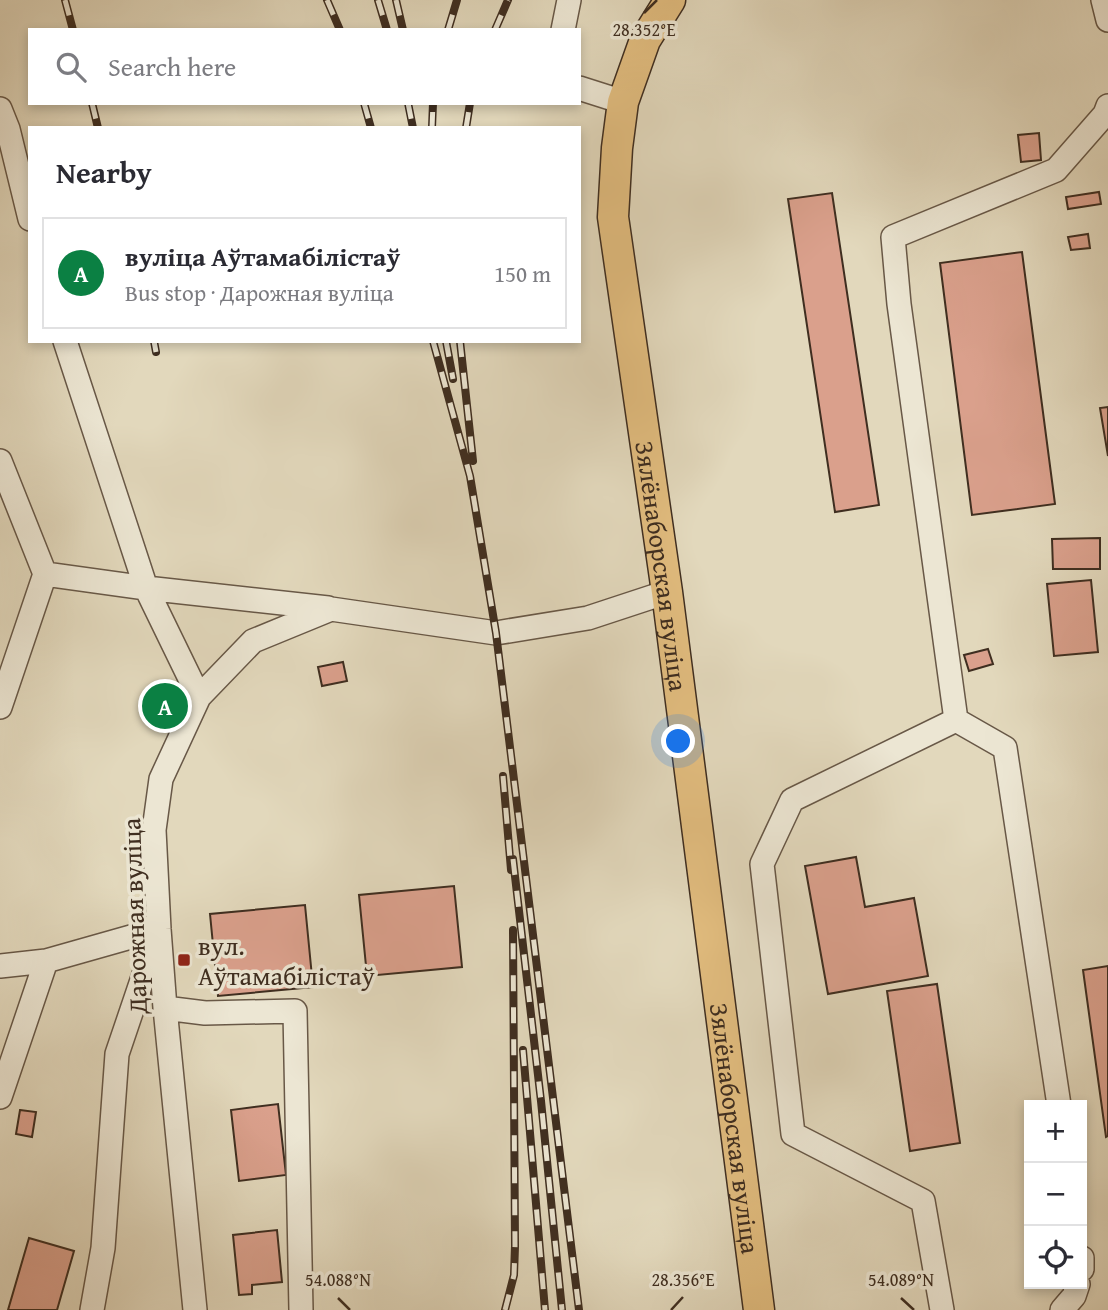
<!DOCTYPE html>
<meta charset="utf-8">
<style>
body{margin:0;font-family:"Gentium Book Plus",serif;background:#f2f2f3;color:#2b2b33}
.controls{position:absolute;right:21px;bottom:21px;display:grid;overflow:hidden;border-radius:0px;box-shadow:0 4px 10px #0003}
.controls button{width:63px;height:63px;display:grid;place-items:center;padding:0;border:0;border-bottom:2px solid #e1e1e2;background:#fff;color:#2b2b33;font:35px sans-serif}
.you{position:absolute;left:679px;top:742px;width:24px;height:24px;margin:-18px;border:5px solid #fff;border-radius:50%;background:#1a73e8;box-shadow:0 0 0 10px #1a73e833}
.badge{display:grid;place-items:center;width:46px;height:46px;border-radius:50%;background:#0b8043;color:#fff;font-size:23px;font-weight:700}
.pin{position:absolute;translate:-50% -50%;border:4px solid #fff;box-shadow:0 2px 7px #0006}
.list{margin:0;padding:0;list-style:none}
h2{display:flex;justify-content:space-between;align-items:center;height:91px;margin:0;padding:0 28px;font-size:30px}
h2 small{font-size:23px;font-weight:400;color:#7c7c81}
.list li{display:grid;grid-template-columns:46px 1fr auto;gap:21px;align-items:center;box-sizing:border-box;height:112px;margin:0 14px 14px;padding:0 14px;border:2px solid #e1e1e2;border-radius:0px}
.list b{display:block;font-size:26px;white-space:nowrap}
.list p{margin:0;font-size:23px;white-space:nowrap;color:#7c7c81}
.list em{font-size:23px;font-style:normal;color:#7c7c81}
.icon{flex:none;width:38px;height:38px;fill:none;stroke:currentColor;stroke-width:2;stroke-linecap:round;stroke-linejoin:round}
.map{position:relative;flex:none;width:1108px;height:1310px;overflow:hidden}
.search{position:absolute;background:#fff;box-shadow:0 4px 10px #0003;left:28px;top:28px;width:553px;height:77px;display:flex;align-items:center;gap:18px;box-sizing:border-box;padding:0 24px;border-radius:0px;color:#7c7c81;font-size:26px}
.panel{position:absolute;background:#fff;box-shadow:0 4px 10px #0003;left:28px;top:126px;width:553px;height:217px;border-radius:0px}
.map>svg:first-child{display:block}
.building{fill:#daa08c;stroke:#3f2e20;stroke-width:2}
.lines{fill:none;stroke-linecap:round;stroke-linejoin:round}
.minor-casing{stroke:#685847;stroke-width:26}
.major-casing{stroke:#3f2e20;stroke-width:33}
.minor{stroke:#ece6d3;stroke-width:23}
.major{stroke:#e1bc7e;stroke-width:30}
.rail-casing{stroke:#3f2e20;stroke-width:8}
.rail{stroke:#ece6d3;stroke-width:5;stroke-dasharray:16;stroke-linecap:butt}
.ticks{fill:none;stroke:#3f2e20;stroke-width:2.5}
.poi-dot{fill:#8f2418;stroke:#ece6d3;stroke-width:2.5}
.labels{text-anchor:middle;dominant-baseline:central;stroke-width:7;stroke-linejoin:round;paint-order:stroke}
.street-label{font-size:26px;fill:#3f2e20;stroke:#ece6d3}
.poi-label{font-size:26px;fill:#3f2e20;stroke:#ece6d3;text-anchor:start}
.ticks-label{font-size:18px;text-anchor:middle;fill:#3f2e20;stroke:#ece6d3;stroke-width:7;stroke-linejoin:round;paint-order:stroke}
</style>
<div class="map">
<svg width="1108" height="1310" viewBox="0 0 1108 1310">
<rect width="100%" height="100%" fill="#e2d8bc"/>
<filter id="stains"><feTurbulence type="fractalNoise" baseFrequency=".00286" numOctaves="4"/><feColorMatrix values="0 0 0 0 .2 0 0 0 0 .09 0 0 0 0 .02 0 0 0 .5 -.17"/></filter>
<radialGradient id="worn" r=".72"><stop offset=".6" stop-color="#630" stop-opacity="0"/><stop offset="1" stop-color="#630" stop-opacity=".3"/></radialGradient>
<path class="building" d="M1039,133L1041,160L1021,162L1018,135Z
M1099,192L1101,204L1068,209L1066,197Z
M832,193L879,505L835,512L788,199Z
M1088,234L1090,248L1071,250L1068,237Z
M1022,252L1055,504L972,515L940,263Z
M1108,407V456L1100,408Z
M1100,538V569H1053L1052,539Z
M1091,580L1098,652L1054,656L1047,584Z
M988,649L993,664L969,671L964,655Z
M343,662L347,681L322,686L318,667Z
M856,857L865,907L914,898L928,976L828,994L805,866Z
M454,886L462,967L367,976L359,895Z
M305,905L313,987L218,996L210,914Z
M1108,966V1136L1106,1137L1083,970Z
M937,984L960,1143L910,1151L887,991Z
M278,1104L286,1175L239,1181L231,1110Z
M20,1110L36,1112L32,1137L16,1134Z
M277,1230L282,1282L252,1285V1294L239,1295L233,1235Z
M29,1238L74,1251L57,1310H8Z"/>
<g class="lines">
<g class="minor-casing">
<path id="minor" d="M1103,0L1108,20
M563,30L569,0
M579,88L623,102
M0,109L8,129L30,219
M65,341L146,588L199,697
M0,461L45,574L0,707
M45,574L146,588L328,608
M956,720L899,304L893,237L1056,170L1105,114L1108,106
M956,720L1005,748L1059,1105
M0,966L46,961L159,929
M165,1008L205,1013L295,1011L301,1310
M0,1097L46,961
M1082,1258V1269
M92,1310L103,1248L117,1054L156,939
M195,1310L165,1008L159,929L154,830L161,779L199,697L253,641L331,609L496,633L588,618L667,592
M942,1310L923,1201L793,1134L762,864L792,800L956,720
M1062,1310L1074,1296L1078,1284"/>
</g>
<g class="major-casing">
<g id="major">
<path id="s1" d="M670,0L645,40L623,102L617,148L613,217L667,592L759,1310"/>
</g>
</g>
<use href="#minor" class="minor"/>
<use href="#major" class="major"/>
<g class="rail-casing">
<path id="rail" d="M65,0L73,30
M327,0L340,30
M378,0L387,30
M396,0L403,30
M448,30L457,0
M495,30L508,0
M92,103L98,128
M364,103L371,128
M408,103L413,128
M432,128L433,103
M466,128L470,103
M154,341L156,352
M433,341L470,476L496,633L579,1310
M446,341L453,379
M460,341L473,461
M503,776L511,870
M513,859L541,1101L562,1310
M523,1050L545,1310
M505,1310L514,1275L515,1246L513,930"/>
</g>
<use href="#rail" class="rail"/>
</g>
<path class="ticks" d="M644,13L657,0M338,1298L350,1310M901,1298L914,1310M671,1310L683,1297"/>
<rect class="poi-dot" x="177" y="953" width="14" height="14" rx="3.5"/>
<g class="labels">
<g class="street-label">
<text stroke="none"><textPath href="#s1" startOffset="581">Зялёнаборская вуліца</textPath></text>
<text transform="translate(134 916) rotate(-92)">Дарожная вуліца</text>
<text stroke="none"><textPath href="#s1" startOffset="1148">Зялёнаборская вуліца</textPath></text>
</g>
<g class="poi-label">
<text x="198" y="945">вул.<tspan x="198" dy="30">Аўтамабілістаў</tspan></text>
</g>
</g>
<g class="ticks-label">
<text x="644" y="36">28.352°E</text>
<text x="683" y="1286">28.356°E</text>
<text x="338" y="1286">54.088°N</text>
<text x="901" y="1286">54.089°N</text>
</g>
<rect width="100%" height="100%" filter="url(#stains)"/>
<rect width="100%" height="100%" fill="url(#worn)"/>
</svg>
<div class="controls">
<button>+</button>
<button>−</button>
<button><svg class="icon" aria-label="locate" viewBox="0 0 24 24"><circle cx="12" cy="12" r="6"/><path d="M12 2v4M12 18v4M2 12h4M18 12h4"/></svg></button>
</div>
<div class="you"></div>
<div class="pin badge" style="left:165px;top:706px">A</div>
<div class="search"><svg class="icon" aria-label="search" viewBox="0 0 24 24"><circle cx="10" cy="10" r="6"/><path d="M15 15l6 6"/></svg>Search here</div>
<section class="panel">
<h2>Nearby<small></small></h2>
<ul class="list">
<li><span class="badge">A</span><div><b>вуліца Аўтамабілістаў</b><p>Bus stop · Дарожная вуліца</p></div><em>150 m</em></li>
</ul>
</section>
</div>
